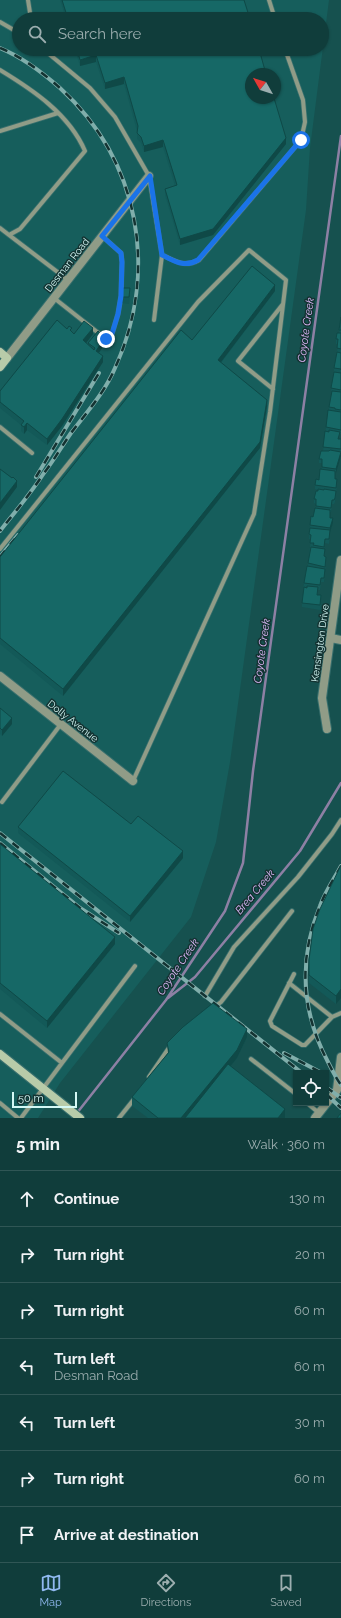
<!DOCTYPE html>
<meta charset="utf-8">
<style>
body{margin:0;font-family:Raleway,sans-serif;background:#1e4846;color:#f1f3f6}
.controls{position:absolute;right:12px;bottom:12px;display:grid;overflow:hidden;border-radius:0px;box-shadow:0 1px 3px #0004}
.controls button{width:36px;height:36px;display:grid;place-items:center;padding:0;border:0;border-bottom:1px solid #305655;background:#103d3b;color:#f1f3f6;font:20px sans-serif}
.compass{position:absolute;left:245px;top:68px;width:36px;height:36px;border-radius:50%;background:#103d3b;box-shadow:0 1px 3px #0004;rotate:309deg}
.scale{position:absolute;left:12px;bottom:10px;width:65px;box-sizing:border-box;padding-left:4px;border:2px solid #d4f8f5;border-top:0;font-size:11px;line-height:14px;white-space:nowrap;color:#d4f8f5;-webkit-text-stroke:3px #143332;paint-order:stroke}
.stop{position:absolute;width:12px;height:12px;margin:-9px;border:3px solid #1a73e8;border-radius:50%;background:#fff}
.stop.end{background:#1a73e8;border-color:#fff;box-shadow:0 1px 4px #0008}
.list{margin:0;padding:0;list-style:none}
h2{display:flex;justify-content:space-between;align-items:center;height:52px;margin:0;padding:0 16px;font-size:17px}
h2 small{font-size:13px;font-weight:400;color:#9caeaf}
.list li{display:grid;grid-template-columns:26px 1fr auto;gap:12px;align-items:center;box-sizing:border-box;height:56px;padding:0 16px;border-top:1px solid #305655}
.list b{display:block;font-size:15px;white-space:nowrap}
.list p{margin:0;font-size:13px;white-space:nowrap;color:#9caeaf}
.list em{font-size:13px;font-style:normal;color:#9caeaf}
.icon{flex:none;width:22px;height:22px;fill:none;stroke:currentColor;stroke-width:2;stroke-linecap:round;stroke-linejoin:round}
.map{position:relative;flex:none;width:341px;height:1118px;overflow:hidden}
.search{position:absolute;background:#103d3b;box-shadow:0 1px 3px #0004;left:12px;right:12px;top:12px;height:44px;display:flex;align-items:center;gap:10px;box-sizing:border-box;padding:0 14px;border-radius:22px;color:#9caeaf;font-size:15px}
.sheet{height:444px;background:#103d3b}
nav{display:flex;justify-content:space-around;align-items:center;box-sizing:border-box;height:56px;border-top:1px solid #305655;background:#103d3b;font-size:11px;color:#9caeaf}
nav a{display:grid;justify-items:center;gap:2px}
nav .on{color:#90b9f0}
.map>svg:first-child{display:block}
.built{fill:#165e5c;fill-rule:evenodd}
.lines{fill:none;stroke-linecap:round;stroke-linejoin:round}
.stream{stroke:#8d80a4;stroke-width:2.5}
.lane-casing{stroke:#386f6d;stroke-width:5.5}
.street-casing{stroke:#386f6d;stroke-width:10}
.secondary-casing{stroke:#386f6d;stroke-width:10}
.lane{stroke:#909c87;stroke-width:4}
.street{stroke:#909c87;stroke-width:8}
.secondary{stroke:#b8cba9;stroke-width:8}
.rail-casing{stroke:#80aeab;stroke-width:4}
.rail{stroke:#143332;stroke-width:2.5;stroke-dasharray:8;stroke-linecap:butt}
.wall{fill:#135958}
.shaded-wall{fill:#0f4947}
.building{fill:#166866;stroke:#0f4947}
.route{stroke:#1a73e8;stroke-width:5}
.labels{text-anchor:middle;dominant-baseline:central;stroke-width:3;stroke-linejoin:round;paint-order:stroke}
.street-label{font-size:10px;fill:#d4f8f5;stroke:#143332}
.water-label{font-size:11px;font-style:italic;fill:#e1b9fb;stroke:#143332}
</style>
<div class="map">
<svg width="341" height="1118" viewBox="0 0 341 1118">
<rect width="100%" height="100%" fill="#16514f"/>
<path class="built" d="M0,0H329L310,148L306,210L230,762L216,842L191,917L60,1083L38,1118H0ZM19,19H322V49H19ZM251,74H275V98H251Z"/>
<g class="lines">
<path class="stream" d="M168,998L195,977L300,851L341,783
M73,1118L166,1000L225,911L243,863L253,771L341,136"/>
<g class="lane-casing">
<path id="lane" d="M28,0L31,19
M269,0L275,19
M0,22L19,33
M43,49L90,88L115,117L149,176L162,255
M0,70C33,90 69,114 85,151L20,229L9,235L0,228
M0,131L58,113
M9,235L68,280
M54,298L106,339L111,337L118,314L121,296L122,262L121,253L102,236
M154,320L162,255C176,261 184,268 199,260L301,140L305,122L303,100L285,49
M273,389L238,361L283,304
M0,427L32,453
M0,549L198,302L249,250L286,280L270,412L254,514L133,781
M2,802L61,724
M294,974L270,1021L272,1026L302,1045H305L332,1017L341,1013
M289,983L332,1017
M205,996L234,947L298,877L332,834L341,820
M212,1009L221,1002L292,911
M0,1014L62,1063L21,1118
M251,1059L296,1094
M62,1063L135,966
M149,1077L171,1045
M0,1103L18,1118
M307,1103L319,1113
M119,1118L135,1098"/>
</g>
<g class="street-casing">
<path id="street" d="M7,358L149,176
M331,638L341,640
M0,676L133,781
M327,729L322,698L341,560
M315,1118L337,1090L341,1057"/>
</g>
<g class="secondary-casing">
<path id="secondary" d="M0,352L7,358L0,367
M0,1054L80,1118"/>
</g>
<use href="#lane" class="lane"/>
<use href="#street" class="street"/>
<use href="#secondary" class="secondary"/>
<g class="rail-casing">
<path id="rail" d="M0,48C22,57 42,72 60,88C140,161 159,271 115,368C105,392 87,412 71,433C62,446 54,460 44,473C31,493 15,512 0,531
M36,477L99,373
M0,557L18,535
M0,833L302,1073
M0,843L80,908L119,933
M341,866C334,879 325,892 320,906C298,960 301,1011 328,1062C332,1070 336,1078 341,1085
M284,1053L322,1073
M326,1087L341,1098
M326,1094L341,1108"/>
</g>
<use href="#rail" class="rail"/>
</g>
<path class="wall" d="M60,0H244L250,19H66Z
M73,49H259L286,144L213,235L180,245L165,195V189L175,186L163,147L144,152L141,143L137,139V131L124,84L105,89L96,62L80,66L77,56H75L73,51Z
M275,291L221,363L267,406L260,448L63,696L0,644V557L192,340Z
M130,295L129,304L121,303V297Z
M341,317V434H340L339,439H341V456L335,473V479L337,484L336,493V492L335,502L334,504H332L331,512H330V518L333,523L330,532L329,544L325,543L324,549L325,553L324,556L326,561L324,582H321L320,590H318V595L321,600L320,610L302,607V603L304,583L308,566L310,547L311,539H309L310,525L313,517L316,508V504L314,503V499L318,490L315,489V485L319,480L322,469V463H319V459L323,451L326,427L329,410V407L332,393L331,388L334,372V368L337,352L338,344H336V339L339,333Z
M72,332L74,334H93L86,343L88,345V343L100,336L104,345L99,353L103,362L62,426L47,445L27,430L24,434L21,431V425L0,408V391Z
M0,708L12,724L2,736L0,734Z
M131,824L183,858L130,922L18,833V827Z
M0,844L115,944L47,1028L0,989Z
M341,865L336,1004L309,983V960Z
M247,1037L237,1058L230,1066L285,1118H148L132,1106V1097L168,1053L167,1043Z"/>
<path class="shaded-wall" d="M96,55V62L80,66V60Z
M124,77V84L105,89V83Z
M286,138V144L213,235L180,245V239Z
M163,140V147L144,152V146Z
M275,285V291L218,366V360Z
M93,328V334L83,347V340Z
M104,339V345L96,357V351Z
M103,356V362L62,426L47,445V439Z
M267,400V406L260,448L63,696V689Z
M27,423V430L24,434V427Z
M341,447V456L336,473V469L341,452Z
M17,481V487L0,510V503Z
M333,518V523L330,532V528Z
M12,718V724L2,736V730Z
M183,851V858L130,922V916Z
M115,937V944L47,1028V1021Z
M341,989V998L336,1004V996Z
M247,1029V1037L237,1058L188,1118H181Z
M285,1109V1118H278Z"/>
<path class="building" d="M62,0H244L250,19H68Z
M74,49H259L266,74H251V98H274L286,138L213,229L180,239L165,189L177,185L163,140L144,146L141,137L137,133L138,126L124,77L105,83L96,55L80,60L77,49Z
M252,266L275,285L218,360L267,400L260,442L63,689L0,638V557L181,330L192,340Z
M122,288H130L129,297H121Z
M341,317V330H339Z
M57,320L67,329L69,326L72,328L70,330L74,334L84,321L93,328L83,340L94,350L95,348L88,343L98,331L100,333L99,335L104,339L96,351L103,356L62,419L47,439L27,423L24,427L21,425L24,421L0,402V391Z
M337,333H341V349L337,348L338,339H336Z
M337,352L341,353V370V369L334,368Z
M334,372L341,373V390L331,388Z
M332,391L341,392V410L335,409V408L329,407Z
M328,410L341,412V430L326,427Z
M329,430L340,432L338,439H341V449L323,447L325,431L329,432Z
M330,450L341,452L336,469L322,467V459H319L321,451H329Z
M0,469L12,478L13,477L17,481L0,503Z
M320,469L335,471V479H337L336,488L315,485L316,479L319,480Z
M318,489L324,490V489L336,491L335,498L334,500H332L331,508L316,506V499H314L316,491H318Z
M315,508L330,510V518H333L330,528L310,525L311,516L313,517Z
M310,528L330,530L329,539H325L324,547L313,545L314,543H310L311,535L309,534Z
M311,547L325,549L324,556L326,557L325,567L308,563Z
M307,566L325,569L324,578H321L320,585L304,583Z
M307,586L318,587L317,595H321L320,605L302,603L304,587L307,588Z
M0,708L12,718L2,730L0,728Z
M63,771L131,824L138,816L183,851L130,916L18,827Z
M0,844L115,937L47,1021L0,983Z
M341,865V989L336,996L309,975V960L313,929L320,909Z
M213,1003L247,1029L237,1050L181,1118H158L132,1097L169,1052L167,1043L183,1027Z
M228,1064L285,1109L278,1118H185Z
M341,1113V1118H337Z"/>
<g class="lines">
<path class="route" d="M106,339L111,337L118,314L121,296L122,262L121,253L102,236L150,176L162,255C175,261 184,268 198,260L301,140"/>
</g>
<g class="labels">
<g class="street-label">
<text transform="translate(67 265) rotate(-52)">Desman Road</text>
<text transform="translate(320 643) rotate(-82)">Kensington Drive</text>
<text transform="translate(73 721) rotate(38)">Dolly Avenue</text>
</g>
<g class="water-label">
<text transform="translate(306 330) rotate(-82)">Coyote Creek</text>
<text transform="translate(262 651) rotate(-82)">Coyote Creek</text>
<text transform="translate(255 892) rotate(-50)">Brea Creek</text>
<text transform="translate(178 967) rotate(-56)">Coyote Creek</text>
</g>
</g>
</svg>
<div class="controls">
<button><svg class="icon" aria-label="locate" viewBox="0 0 24 24"><circle cx="12" cy="12" r="6"/><path d="M12 2v4M12 18v4M2 12h4M18 12h4"/></svg></button>
</div>
<svg class="compass" viewBox="-18 -18 36 36"><path d="M0-13l5 13h-10z" fill="#e53935"/><path d="M0 13l5-13h-10z" fill="#9caeaf"/></svg>
<div class="scale">50 m</div>
<div class="stop" style="left:301px;top:140px"></div>
<div class="stop end" style="left:106px;top:339px"></div>
<div class="search"><svg class="icon" aria-label="search" viewBox="0 0 24 24"><circle cx="10" cy="10" r="6"/><path d="M15 15l6 6"/></svg>Search here</div>
</div>
<section class="sheet">
<h2>5 min<small>Walk · 360 m</small></h2>
<ul class="list">
<li><svg class="icon" aria-label="ahead" viewBox="0 0 24 24"><path d="M12 20V5M6 11l6-6 6 6"/></svg><div><b>Continue</b></div><em>130 m</em></li>
<li><svg class="icon" aria-label="right" viewBox="0 0 24 24"><path d="M7 20v-9h11M14 6l5 5-5 5"/></svg><div><b>Turn right</b></div><em>20 m</em></li>
<li><svg class="icon" aria-label="right" viewBox="0 0 24 24"><path d="M7 20v-9h11M14 6l5 5-5 5"/></svg><div><b>Turn right</b></div><em>60 m</em></li>
<li><svg class="icon" aria-label="left" viewBox="0 0 24 24"><path d="M17 20v-9H6M10 6l-5 5 5 5"/></svg><div><b>Turn left</b><p>Desman Road</p></div><em>60 m</em></li>
<li><svg class="icon" aria-label="left" viewBox="0 0 24 24"><path d="M17 20v-9H6M10 6l-5 5 5 5"/></svg><div><b>Turn left</b></div><em>30 m</em></li>
<li><svg class="icon" aria-label="right" viewBox="0 0 24 24"><path d="M7 20v-9h11M14 6l5 5-5 5"/></svg><div><b>Turn right</b></div><em>60 m</em></li>
<li><svg class="icon" aria-label="arrive" viewBox="0 0 24 24"><path d="M6 21V4h12l-3 4 3 4H6"/></svg><div><b>Arrive at destination</b></div></li>
</ul>
</section>
<nav>
<a class="on"><svg class="icon" aria-label="map" viewBox="0 0 24 24"><path d="M3 6l6-2 6 2 6-2v14l-6 2-6-2-6 2zM9 4v14M15 6v14"/></svg>Map</a>
<a><svg class="icon" aria-label="directions" viewBox="0 0 24 24"><path d="M12 3l9 9-9 9-9-9zM9 14v-3h6M13 9l2 2-2 2"/></svg>Directions</a>
<a><svg class="icon" aria-label="saved" viewBox="0 0 24 24"><path d="M7 4h10v16l-5-4-5 4z"/></svg>Saved</a>
</nav>
